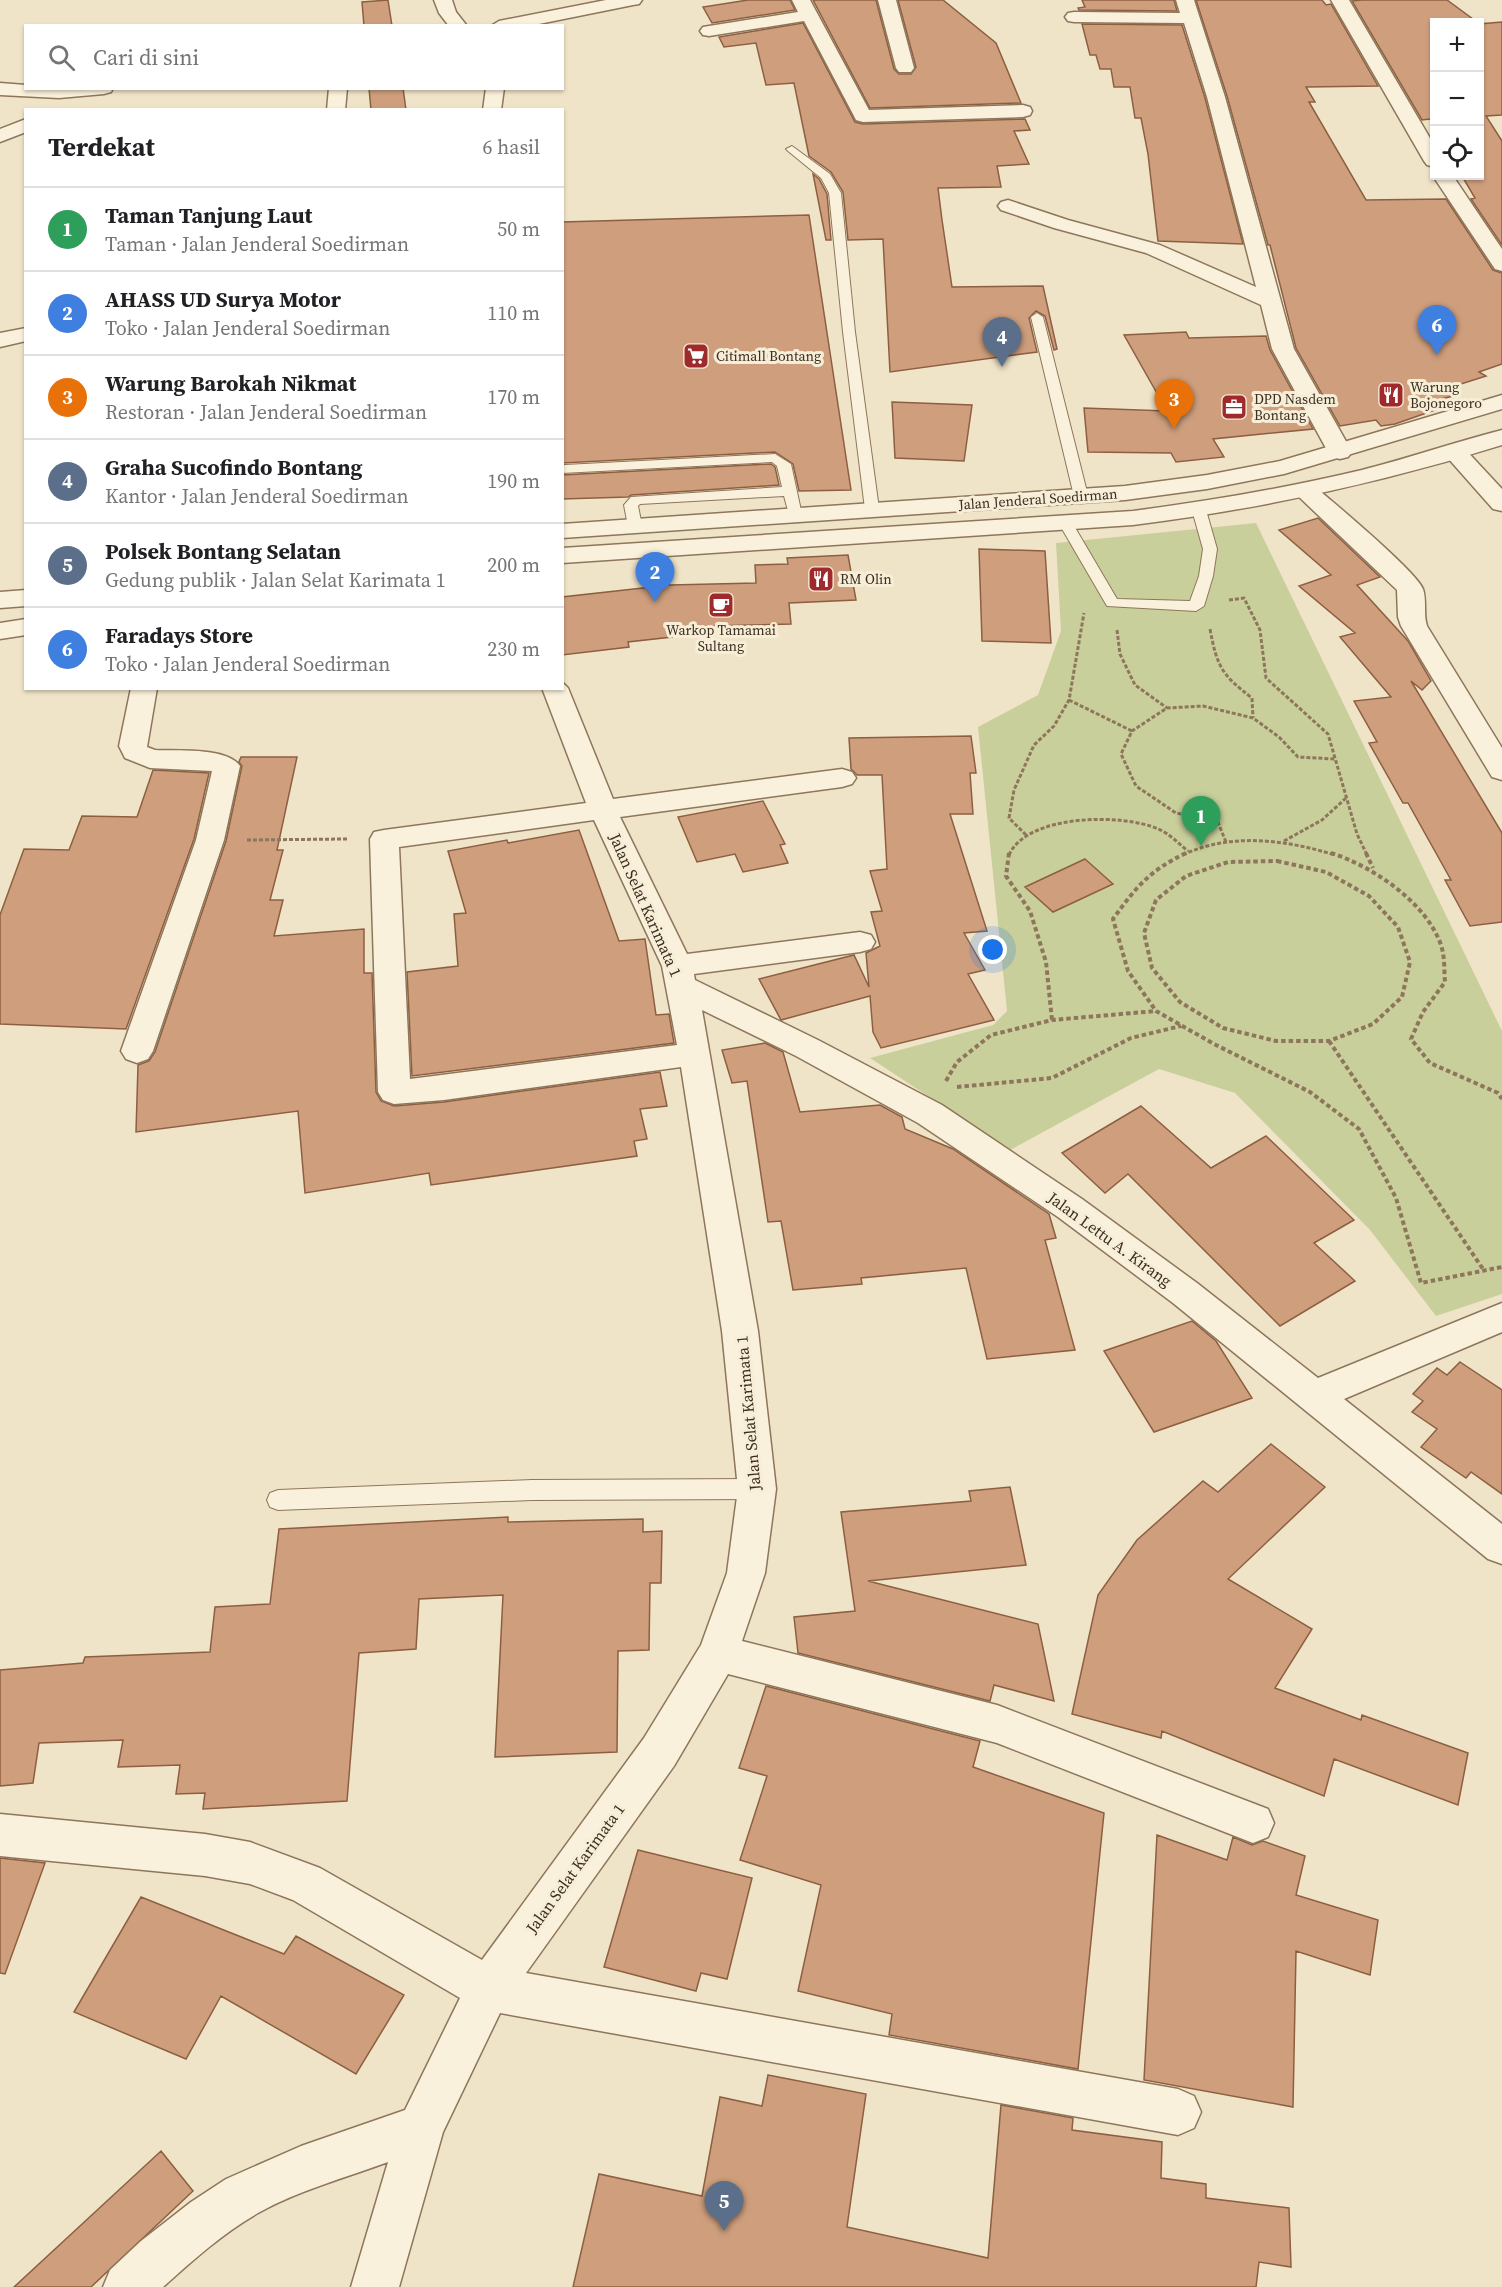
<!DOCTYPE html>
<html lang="id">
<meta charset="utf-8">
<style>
body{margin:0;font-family:"Source Serif 4",serif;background:#f6f6f6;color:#202124}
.controls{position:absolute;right:18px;top:18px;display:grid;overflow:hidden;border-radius:0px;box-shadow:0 2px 4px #0004}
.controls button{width:54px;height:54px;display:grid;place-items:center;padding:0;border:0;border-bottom:2px solid #e0e0e0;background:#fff;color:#202124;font:30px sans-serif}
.you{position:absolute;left:993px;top:950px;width:21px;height:21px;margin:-15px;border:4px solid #fff;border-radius:50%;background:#1a73e8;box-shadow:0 0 0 9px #1a73e833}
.badge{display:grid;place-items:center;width:39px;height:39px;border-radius:50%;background:#2563eb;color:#fff;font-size:20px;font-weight:700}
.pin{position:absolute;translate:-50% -50px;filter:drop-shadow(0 2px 3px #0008)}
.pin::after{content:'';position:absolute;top:32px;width:21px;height:18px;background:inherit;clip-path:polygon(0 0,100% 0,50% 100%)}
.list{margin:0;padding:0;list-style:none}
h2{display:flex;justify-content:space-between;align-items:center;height:78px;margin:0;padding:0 24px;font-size:26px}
h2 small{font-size:20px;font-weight:400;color:#757577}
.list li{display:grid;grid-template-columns:39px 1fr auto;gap:18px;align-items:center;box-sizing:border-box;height:84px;padding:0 24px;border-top:2px solid #e0e0e0}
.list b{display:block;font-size:22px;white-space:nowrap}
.list p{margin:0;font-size:20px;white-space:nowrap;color:#757577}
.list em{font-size:20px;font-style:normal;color:#757577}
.icon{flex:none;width:33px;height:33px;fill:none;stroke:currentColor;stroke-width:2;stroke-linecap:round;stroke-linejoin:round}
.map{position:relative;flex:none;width:1502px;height:2287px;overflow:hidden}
.search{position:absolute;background:#fff;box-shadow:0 2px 4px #0004;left:24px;top:24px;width:540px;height:66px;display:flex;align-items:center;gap:15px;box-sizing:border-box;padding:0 21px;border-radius:0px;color:#757577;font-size:22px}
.panel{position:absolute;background:#fff;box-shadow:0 2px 4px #0004;left:24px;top:108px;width:540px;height:582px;border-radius:0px}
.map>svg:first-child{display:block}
.green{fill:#c9cf9b}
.building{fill:#cf9f7d;stroke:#8d5f41;stroke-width:1.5}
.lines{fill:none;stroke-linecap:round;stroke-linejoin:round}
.service-casing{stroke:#8d765c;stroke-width:2}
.minor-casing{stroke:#8d765c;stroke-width:3}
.tertiary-casing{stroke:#8d765c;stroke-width:3}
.path-far1{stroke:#8d765c;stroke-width:3;stroke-dasharray:4 2;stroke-linecap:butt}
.path{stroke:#8d765c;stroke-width:4;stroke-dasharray:4.5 3;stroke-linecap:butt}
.service{fill:#faf1dc;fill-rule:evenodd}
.minor{fill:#faf1dc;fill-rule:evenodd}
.tertiary{fill:#faf1dc;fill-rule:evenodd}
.labels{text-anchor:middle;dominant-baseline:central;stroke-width:6;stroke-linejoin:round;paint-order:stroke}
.far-poi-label{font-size:14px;fill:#3d2e20;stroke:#f7eed8;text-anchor:start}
.far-street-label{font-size:14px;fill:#3d2e20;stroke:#f7eed8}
.street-label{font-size:16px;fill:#3d2e20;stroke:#f7eed8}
</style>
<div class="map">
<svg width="1502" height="2287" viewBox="0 0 1502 2287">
<rect width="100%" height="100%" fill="#f0e4c8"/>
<path class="green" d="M1256,523L1502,1031V1294L1436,1316L1370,1230L1235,1093L1159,1069L1010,1150L870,1058L993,1025L1007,1011L978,727L1038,695L1061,631L1056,543Z"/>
<path class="building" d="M388,0L392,26H364L362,2Z
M748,0H790L795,10L712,23L703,7Z
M813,0H876L894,69L899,74H911L916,67L898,0H943L996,43L1021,103L870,108Z
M1082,0H1174L1177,11L1079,10L1078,8L1085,7Z
M1196,0H1322L1326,5L1331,4L1378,86L1306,87L1315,102H1309L1366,200L1446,199L1493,270L1502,273V364L1479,372L1486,376L1445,389L1453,396L1425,403L1435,410L1395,424L1381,426L1376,420L1340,426L1296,348L1270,245H1268L1227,96Z
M1362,0H1447L1477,22H1434V127L1430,119L1422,120L1352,1Z
M1502,22V115L1486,116L1502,141V245L1471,199L1475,198L1462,176H1479V24Z
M803,23L855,122L863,124L1025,119L1030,130L1014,131L1029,164L997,166L1001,187L938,188L942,220L952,287L1043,286L1057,349L1054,350L1045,316L1036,311L1029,318L1037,352L890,372L883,239L848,240L843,192L831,172L809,156L794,83L766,85L756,43L724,47L719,37Z
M1082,24L1182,25L1205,98L1243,244L1158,241L1148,154L1141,118H1135L1130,87H1114L1111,69H1100L1096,55H1090Z
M369,88H403L406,110H371Z
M813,174L819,179L827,194L831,240H826Z
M809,215L851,490L799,491L793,464L775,452L562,463V222Z
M1186,332L1189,338L1266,336L1270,350L1313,429L1213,439L1224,457L1176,462L1171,453L1088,452L1084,408L1167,411L1124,335Z
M892,402L972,405L964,461L895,458Z
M771,464L775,467L779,485L631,495L628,497L562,499V475Z
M1318,518L1380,577L1357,585L1408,641L1431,681L1422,690L1411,681L1502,833V922L1470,926L1445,880H1451L1408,803H1403L1369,743L1377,742L1354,701L1391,697L1340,637L1355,633L1299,586L1331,575L1279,530Z
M979,549L1045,551L1051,643L982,641Z
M848,555L856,600L789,603L791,624L669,627L672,637L628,642L629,647L562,655V597L670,585L756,583L755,565L788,564L787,558Z
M971,736L976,773H970L973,814H950L987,931L964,933L985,970L968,974L994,1020L881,1048L873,1032L870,996L781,1020L759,979L854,955L869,987L866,953L880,946L871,912L882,911L870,871L887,869L882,775H857L851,769L849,738Z
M241,757H297L277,850H283L270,900H283L274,936L364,929V973H372L376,1092L381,1101L394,1106L444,1102L660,1072L667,1106L640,1109L647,1139L634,1141L637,1156L431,1185L429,1173L305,1193L298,1111L136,1132L138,1065L149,1061L155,1052L226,841L242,766L239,762Z
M153,770L209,773L194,839L126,1029L0,1024V915L24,849L69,850L82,816L137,817Z
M763,801L785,844L780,845L788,863L743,872L735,854L697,862L678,817Z
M579,830L619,941L645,939L656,1015L669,1014L674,1043L412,1076L407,972L458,966L454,914L466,913L448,851L507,840L508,843Z
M1085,859L1113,884L1053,912L1025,887Z
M765,1043L783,1052L800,1112L880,1105L902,1117L905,1129L953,1149L1049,1214L1056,1238L1045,1240L1075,1350L987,1359L966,1268L861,1278L862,1284L793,1290L781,1221L768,1222L747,1081L732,1083L722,1050Z
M1141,1106L1211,1168L1266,1136L1354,1220L1314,1243L1355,1281L1280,1326L1128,1174L1105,1193L1062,1153Z
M1192,1321L1216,1341L1252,1398L1154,1432L1104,1351Z
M1460,1362L1502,1390V1494L1471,1472L1466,1478L1421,1447L1437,1429L1412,1412L1423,1401L1413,1394L1437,1368L1447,1375Z
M1271,1444L1325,1487L1228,1579L1312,1629L1275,1688L1361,1720L1362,1715L1468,1753L1458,1805L1334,1759L1324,1796L1162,1731L1161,1738L1072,1714L1098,1595L1137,1540L1203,1481L1218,1492Z
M1010,1487L1026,1565L868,1581L1038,1624L1054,1701L994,1685L990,1701L798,1653L794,1617L855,1611L841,1512L971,1501L969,1491Z
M508,1517V1522L643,1519V1532L662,1531L661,1583H650L649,1650L618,1651L617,1752L495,1757L503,1595L419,1599L416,1649L359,1653L347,1801L203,1809L205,1793L176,1794L180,1765L118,1767L123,1740L39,1743L33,1783L0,1786V1670L83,1663L85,1657L210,1652L215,1607L270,1604L279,1529Z
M766,1686L980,1741L973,1767L1104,1813L1078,2069L889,2035L892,2014L798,1991L821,1885L740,1860L767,1776L739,1768Z
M1157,1835L1227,1860L1233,1837L1252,1845L1263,1841L1305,1856L1296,1895L1378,1920L1370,1975L1296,1951L1293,2107L1144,2080Z
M638,1850L752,1878L727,1979L701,1973L696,1991L604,1967Z
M0,1858L45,1863L5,1974L0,1973Z
M141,1897L284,1954L296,1936L404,1995L356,2074L221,1996L186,2059L74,2012Z
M768,2075L866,2094L847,2227L988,2258L1001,2105L1073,2118L1072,2130L1162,2142L1161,2178L1206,2184V2198L1289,2208L1291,2267L1259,2262L1256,2287H573L599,2174L702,2196L720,2097L762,2106Z
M161,2151L193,2191L91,2287H14Z"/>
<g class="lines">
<g class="service-casing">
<path id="service" d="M792,146L830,174L841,193L855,332L879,509L872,513L865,509L843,332L829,193L821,178L788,151L786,149Z
M1037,313L1043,317L1088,496L1086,499H1076L1074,496L1031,317Z
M775,454L791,464L802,515L800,518H790L784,496L640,504L638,506L642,526L635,530L628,526L624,505L631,497L782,487L777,466L772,462L562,473V465H565Z
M1199,506L1206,510L1217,549L1213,576L1204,606L1196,611L1107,606L1058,522L1065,518L1070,519L1117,599L1190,601L1199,576L1203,549L1192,510Z
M757,1479L765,1482L768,1489L765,1496L757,1499L532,1500L278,1510L270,1507L267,1500L270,1493L278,1490L532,1480Z"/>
</g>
<g class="minor-casing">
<path id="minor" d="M434,0H452L456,12L467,26H449L439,13Z
M606,0H642L639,4L633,5L529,26H491L499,21Z
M792,0H810L869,110L1023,105L1030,107L1032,111L1030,115L1023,117L863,122L856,120L854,116L804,21L709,36L703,35L700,31L703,27L709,26L798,12Z
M878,0H896L914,68L911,72H899L896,68Z
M1176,0H1194L1225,97L1294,349L1352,452L1348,457L1340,459L1332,457L1328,452L1272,349L1261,305L1146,253L1054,228L1001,210L998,206L1001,202L1008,200L1068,220L1160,245L1256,287L1207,97L1184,23L1074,22L1068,21L1065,17L1068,13L1074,12L1180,13Z
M1331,0H1349L1434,145V167L1427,165L1424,161Z
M0,83L26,85V88H113L111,92L104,94L59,98L0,95Z
M329,88H347L345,110H327Z
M486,88H504L501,110H483Z
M26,119V132L0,142V129Z
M1434,174L1453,176L1502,249V271L1495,269L1433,176Z
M26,328V341L0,347V333Z
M1455,445L1463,447L1502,489V511L1493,509L1447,457L1443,452L1447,447Z
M1306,484L1314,486C1333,502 1417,572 1423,589C1427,601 1423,614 1427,626L1502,748V780L1492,777L1401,626L1398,617L1397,590L1298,496L1294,491L1298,486Z
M562,682L568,688L613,799L842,769L852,772L856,778L852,784L842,787L620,817L687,954L860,932L871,935L875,942L871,949L860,952L694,974L695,980L818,1040L942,1105L1082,1199L1197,1283L1318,1378L1502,1303V1332L1344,1399L1502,1524V1564L1488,1559L1173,1303L1058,1217L918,1123L796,1056L702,1010L758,1331L776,1489L765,1573L742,1641L997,1705L1268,1809L1274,1823L1268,1837L1253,1843L997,1743L728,1674L674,1766L526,1973L1178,2089L1194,2096L1201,2112L1194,2128L1178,2135L500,2013L443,2132L399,2287H351L388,2162C345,2178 299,2190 258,2213C223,2233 193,2260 163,2287H103L110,2270L141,2241L191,2202L226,2179L301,2146L405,2110L460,1998L293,1900L250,1884L205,1876L0,1856V1814L205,1834L250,1842L320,1868L482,1960L644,1738L701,1645L727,1573L738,1489L722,1331L681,1067L444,1100L394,1104L383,1100L378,1092L370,839L374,832L384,830L586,803L542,688H562ZM594,820L662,966L677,1045L410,1079L399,847Z
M131,688H157L147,747L155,750C176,751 227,747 240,766L224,840L153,1051L148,1059L137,1063L126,1059L121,1051L196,840L212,771L150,768L125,758L119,746Z"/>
</g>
<g class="tertiary-casing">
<path id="tertiary" d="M1502,395V409L1284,474L1207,489L1125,500L562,538V524L1125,486L1207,475L1280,461Z
M1502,430V445C1381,483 1259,509 1133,525L562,563V548L1133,511C1210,501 1286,488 1362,470C1409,458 1455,442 1502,430Z
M26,590V606L0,608V592Z
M26,619V635L0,639V623Z"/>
</g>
<path class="path-far1" d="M1229,600L1244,598L1260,630L1266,678L1328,734L1357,834L1367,855
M1210,629C1217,667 1222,675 1252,698L1253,718
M1117,630L1120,654L1135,685L1167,708
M1069,700L1132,731
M1026,835L1009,818L1014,790L1034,745L1054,726L1069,700L1084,613
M247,840L347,839
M1284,841L1322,820L1346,798
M1226,842L1217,820L1176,813L1136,786L1121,754L1132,731L1167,708L1203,706L1253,718L1279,737L1298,757L1335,759
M1009,855C1027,814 1123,813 1158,829C1169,833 1179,844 1188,851
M1183,855C1230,832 1287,840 1335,855"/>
<path class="path" d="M1009,853L1006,876L1030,911L1046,962L1052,1020
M1186,853C1149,871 1137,886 1113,919L1128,971L1156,1011L1214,1044L1310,1092L1359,1129L1396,1198L1421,1283L1502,1267
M1331,853C1372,866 1426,902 1441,945C1445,957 1444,970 1445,982L1423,1012L1411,1039L1430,1063L1498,1093L1502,1099
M1366,853L1373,868
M1277,861L1326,872L1369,896L1398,927L1410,962L1402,997L1373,1024L1329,1041H1276L1223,1028L1180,1002L1152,968L1144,933L1156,900L1186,876L1228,862Z
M1329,1041L1485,1272
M946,1081L957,1062L991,1035L1052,1020L1156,1011
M957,1087L1052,1078L1131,1038L1181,1026"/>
<use href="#service" class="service"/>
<use href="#minor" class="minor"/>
<use href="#tertiary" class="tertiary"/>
</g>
<defs>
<g id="supermarket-square" transform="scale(1.35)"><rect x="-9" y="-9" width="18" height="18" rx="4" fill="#9e2a2b" stroke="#f7eed8"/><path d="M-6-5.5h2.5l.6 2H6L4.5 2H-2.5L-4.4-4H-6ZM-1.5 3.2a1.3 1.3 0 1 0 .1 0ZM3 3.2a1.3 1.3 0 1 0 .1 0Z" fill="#fff"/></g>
<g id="restaurant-square" transform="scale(1.35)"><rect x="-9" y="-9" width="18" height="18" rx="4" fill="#9e2a2b" stroke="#f7eed8"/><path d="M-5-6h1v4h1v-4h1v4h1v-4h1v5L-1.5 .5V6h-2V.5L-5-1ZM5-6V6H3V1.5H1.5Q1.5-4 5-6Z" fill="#fff"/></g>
<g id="office-square" transform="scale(1.35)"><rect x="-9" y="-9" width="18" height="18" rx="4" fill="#9e2a2b" stroke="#f7eed8"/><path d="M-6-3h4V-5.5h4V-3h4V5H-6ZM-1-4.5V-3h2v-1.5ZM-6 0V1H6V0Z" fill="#fff"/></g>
<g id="cafe-square" transform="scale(1.35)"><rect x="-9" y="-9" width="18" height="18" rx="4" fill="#9e2a2b" stroke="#f7eed8"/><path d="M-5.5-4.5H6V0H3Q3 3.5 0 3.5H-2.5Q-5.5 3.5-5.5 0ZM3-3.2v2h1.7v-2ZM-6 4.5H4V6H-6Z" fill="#fff"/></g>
</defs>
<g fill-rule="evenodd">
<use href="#supermarket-square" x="696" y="356"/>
<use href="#restaurant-square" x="1391" y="395"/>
<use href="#office-square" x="1234" y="407"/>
<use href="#restaurant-square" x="821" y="579"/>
<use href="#cafe-square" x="721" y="605"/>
</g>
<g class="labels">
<g class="far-poi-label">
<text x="716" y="356">Citimall Bontang</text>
<text x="1410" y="387">Warung<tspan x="1410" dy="16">Bojonegoro</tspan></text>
<text x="1254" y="399">DPD Nasdem<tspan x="1254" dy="16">Bontang</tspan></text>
<text x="840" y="579">RM Olin</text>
<text x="721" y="630" text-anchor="middle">Warkop Tamamai<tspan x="721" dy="16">Sultang</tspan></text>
</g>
<g class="far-street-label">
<text transform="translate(1038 499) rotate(-4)">Jalan Jenderal Soedirman</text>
</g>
<g class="street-label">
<text transform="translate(646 905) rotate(66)">Jalan Selat Karimata 1</text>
<text transform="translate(1110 1239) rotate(36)">Jalan Lettu A. Kirang</text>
<text transform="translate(748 1413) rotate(-95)">Jalan Selat Karimata 1</text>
<text transform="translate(575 1868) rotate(-54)">Jalan Selat Karimata 1</text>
</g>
</g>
</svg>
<div class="controls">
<button>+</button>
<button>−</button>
<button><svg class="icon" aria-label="locate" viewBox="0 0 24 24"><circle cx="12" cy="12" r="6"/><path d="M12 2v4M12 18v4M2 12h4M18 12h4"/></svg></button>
</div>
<div class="you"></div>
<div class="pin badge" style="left:1201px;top:846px;background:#2e9e5b">1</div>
<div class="pin badge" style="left:655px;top:602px;background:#3f7fe0">2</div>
<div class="pin badge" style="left:1174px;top:429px;background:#e8710a">3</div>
<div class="pin badge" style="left:1002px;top:367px;background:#5c6f8a">4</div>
<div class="pin badge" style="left:724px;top:2231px;background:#5c6f8a">5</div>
<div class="pin badge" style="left:1437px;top:355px;background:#3f7fe0">6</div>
<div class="search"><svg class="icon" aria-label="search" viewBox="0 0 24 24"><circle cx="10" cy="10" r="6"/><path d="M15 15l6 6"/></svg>Cari di sini</div>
<section class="panel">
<h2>Terdekat<small>6 hasil</small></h2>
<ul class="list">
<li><span class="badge" style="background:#2e9e5b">1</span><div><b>Taman Tanjung Laut</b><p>Taman · Jalan Jenderal Soedirman</p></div><em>50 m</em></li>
<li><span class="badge" style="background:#3f7fe0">2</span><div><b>AHASS UD Surya Motor</b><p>Toko · Jalan Jenderal Soedirman</p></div><em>110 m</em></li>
<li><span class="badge" style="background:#e8710a">3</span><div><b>Warung Barokah Nikmat</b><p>Restoran · Jalan Jenderal Soedirman</p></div><em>170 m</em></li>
<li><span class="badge" style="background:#5c6f8a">4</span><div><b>Graha Sucofindo Bontang</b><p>Kantor · Jalan Jenderal Soedirman</p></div><em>190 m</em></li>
<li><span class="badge" style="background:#5c6f8a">5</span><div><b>Polsek Bontang Selatan</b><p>Gedung publik · Jalan Selat Karimata 1</p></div><em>200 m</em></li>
<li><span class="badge" style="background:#3f7fe0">6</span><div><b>Faradays Store</b><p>Toko · Jalan Jenderal Soedirman</p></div><em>230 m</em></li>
</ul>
</section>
</div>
